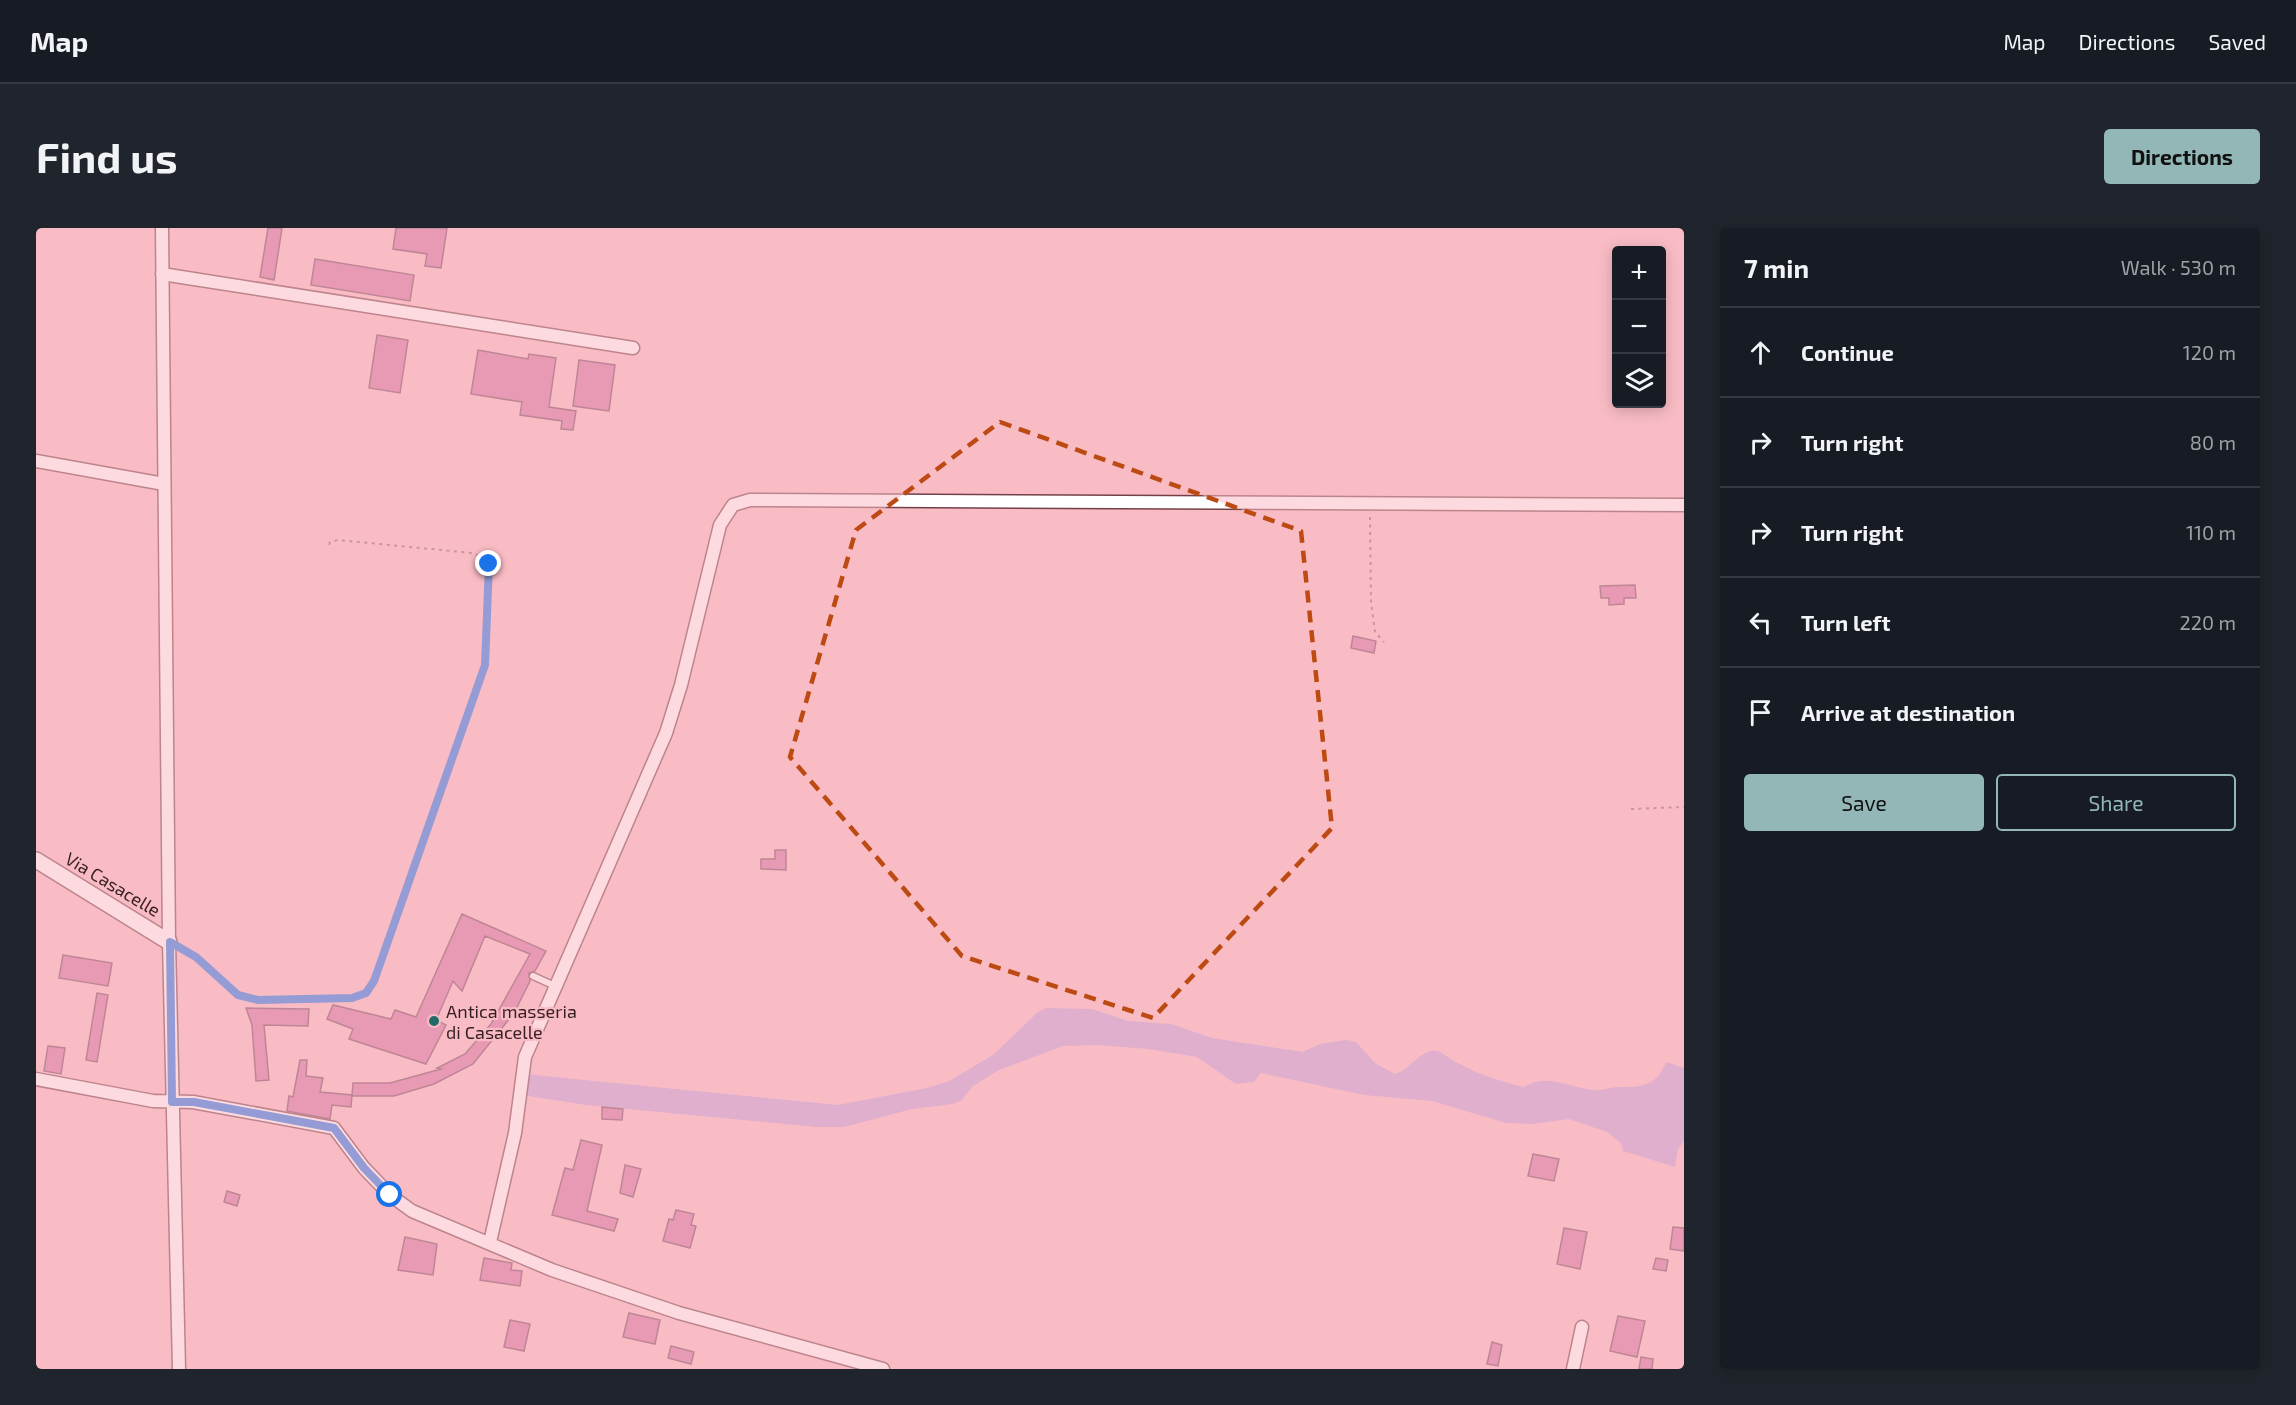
<!DOCTYPE html>
<meta charset="utf-8">
<style>
body{margin:0;font-family:"Exo 2",sans-serif;background:#20242c;color:#f1f3f6}
.controls{position:absolute;right:18px;top:18px;display:grid;overflow:hidden;border-radius:6px;box-shadow:0 3px 15px #0003}
.controls button{width:54px;height:54px;display:grid;place-items:center;padding:0;border:0;border-bottom:2px solid #363941;background:#171b24;color:#f1f3f6;font:30px sans-serif}
.stop{position:absolute;width:18px;height:18px;margin:-14px;border:4px solid #1a73e8;border-radius:50%;background:#fff}
.stop.end{background:#1a73e8;border-color:#fff;box-shadow:0 2px 6px #0008}
.list{margin:0;padding:0;list-style:none}
h2{display:flex;justify-content:space-between;align-items:center;height:78px;margin:0;padding:0 24px;font-size:26px}
h2 small{font-size:20px;font-weight:400;color:#9ea1a6}
.list li{display:grid;grid-template-columns:39px 1fr auto;gap:18px;align-items:center;box-sizing:border-box;height:90px;padding:0 24px;border-top:2px solid #363941}
.list b{display:block;font-size:22px;white-space:nowrap}
.list em{font-size:20px;font-style:normal;color:#9ea1a6}
.actions{display:flex;gap:12px;padding:18px 24px}
.actions a{flex:1;padding:14px 0;border:2px solid #93b6b6;border-radius:6px;text-align:center;font-size:21px;color:#93b6b6}
.actions .main{background:#93b6b6;color:#111}
.icon{flex:none;width:33px;height:33px;fill:none;stroke:currentColor;stroke-width:2;stroke-linecap:round;stroke-linejoin:round}
.map{position:relative;flex:none;width:1648px;height:1141px;overflow:hidden;border-radius:6px}
header{display:flex;align-items:center;gap:36px;box-sizing:border-box;height:84px;padding:0 30px;background:#171b24;border-bottom:2px solid #363941}
header strong{font-size:28px}
nav{display:flex;gap:33px;margin-inline-start:auto;font-size:21px}
.intro{display:flex;align-items:center;justify-content:space-between;box-sizing:border-box;height:144px;padding:0 36px}
h1{margin:0;font-size:42px}
.button{padding:15px 27px;border-radius:6px;background:#93b6b6;color:#111;font-size:21px;font-weight:700}
main{display:flex;gap:36px;padding:0 36px}
aside{flex:1;background:#171b24;border-radius:6px;box-shadow:0 3px 15px #0003}
.map>svg:first-child{display:block}
.green{fill:#c0a0d8}
.building{fill:#d371a2;stroke:#75465c;stroke-width:1.5}
.lines{fill:none;stroke-linecap:round;stroke-linejoin:round}
.service-casing{stroke:#734048;stroke-width:9}
.minor-casing{stroke:#734048;stroke-width:15}
.tertiary-casing{stroke:#734048;stroke-width:18}
.path{stroke:#8f676d;stroke-width:2;stroke-dasharray:3 4.5;stroke-linecap:butt}
.service{stroke:#fff;stroke-width:6}
.minor{stroke:#fff;stroke-width:12}
.tertiary{stroke:#fff;stroke-width:15}
.route{stroke:#1a73e8;stroke-width:8}
.marked{fill:none;stroke:#bc4a12;stroke-width:4.5;stroke-dasharray:12 8;stroke-linejoin:round}
.poi-dot{fill:#206b67;stroke:#f9bcc4;stroke-width:2}
.labels{text-anchor:middle;dominant-baseline:central;stroke-width:4.5;stroke-linejoin:round;paint-order:stroke}
.street-label{font-size:18px;fill:#361f23;stroke:#f9bcc4}
.poi-label{font-size:18px;fill:#361f23;stroke:#f9bcc4;text-anchor:start}
</style>
<header>
<strong>Map</strong>
<nav><a>Map</a><a>Directions</a><a>Saved</a></nav>
</header>
<div class="intro"><h1>Find us</h1><a class="button">Directions</a></div>
<main>
<div class="map">
<svg width="1648" height="1141" viewBox="0 0 1648 1141">
<rect width="100%" height="100%" fill="#f9bcc4"/>
<path class="green" d="M1010,780L1056,781L1092,793L1135,796L1176,810L1267,824L1284,816L1311,812L1320,814L1339,835L1359,846C1373,842 1381,827 1394,823C1404,820 1410,829 1418,833C1439,845 1465,854 1488,859C1511,844 1533,860 1559,862C1567,863 1574,859 1582,859C1595,859 1606,860 1618,852C1624,848 1626,840 1631,834L1648,840V913L1642,921L1639,939L1587,923L1585,915L1571,904L1533,891L1496,896L1470,895L1396,873L1328,867L1225,845L1218,854L1200,856L1161,829L1112,821L1061,817L1027,818L963,842L937,858L926,872L917,876L876,881L808,899H780L550,877L486,867L488,846L802,877L891,860L913,853L957,827L1002,784Z"/>
<path class="building" d="M232,0H246L238,52L224,49Z
M360,0H411L405,40L389,38L391,26L357,21Z
M279,31L378,47L374,73L275,57Z
M341,107L372,112L364,165L333,160Z
M442,122L492,131L493,126L520,130L513,179L540,183L537,202L525,201L526,193L484,187L486,174L435,166Z
M543,132L579,137L573,183L537,178Z
M1599,357L1600,370H1588V376L1573,377V370H1565L1564,358Z
M1317,408L1340,413L1338,425L1315,420Z
M739,622H750V642L725,641V631H739Z
M426,686L510,723L499,743L493,745L494,753L478,785L437,836L398,856L358,868H316L317,855H354L405,841L401,840L429,826L455,796L494,726L449,708L426,763L417,753L400,792L410,797L390,836L313,811L317,801L291,791L297,777L355,791L359,782L380,789Z
M27,727L76,735L72,758L23,750Z
M61,765L72,767L61,834L50,832Z
M210,780L273,781L272,798L228,797L233,852L220,853L216,797Z
M12,818L29,820L25,846L8,843Z
M264,832H271L270,848L287,850L284,864L316,867L315,879L296,877L294,891L251,883L253,868L257,869Z
M566,879L587,881L586,892L566,891Z
M545,912L566,917L551,983L582,991L578,1003L516,987L529,940L537,942Z
M1497,926L1523,931L1518,953L1492,948Z
M589,937L605,941L597,969L584,965Z
M191,963L204,967L201,978L188,974Z
M640,982L658,986L655,997L660,998L654,1020L627,1013L633,991L637,992Z
M1637,999L1648,1000V1023L1634,1021Z
M1528,1000L1551,1004L1544,1041L1521,1036Z
M369,1009L401,1016L397,1047L362,1042Z
M448,1030L476,1035L475,1042L486,1043L484,1058L444,1052Z
M1620,1030L1632,1032L1630,1043L1617,1041Z
M593,1085L624,1092L619,1116L587,1109Z
M1582,1088L1609,1093L1601,1129L1574,1123Z
M474,1092L494,1096L488,1123L468,1119Z
M1456,1114L1466,1117L1462,1138L1451,1136Z
M635,1118L658,1124L655,1136L632,1130Z
M1605,1129L1617,1131L1616,1141H1603Z"/>
<g class="lines">
<g class="service-casing">
<path id="service" d="M497,748L521,759"/>
</g>
<g class="minor-casing">
<path id="minor" d="M126,0L133,714L143,1141
M126,46L597,120
M0,233L128,256
M0,851L117,873L157,874L298,900L328,940L354,967L376,983L516,1042L643,1085L847,1141
M454,1014L479,905L489,829L630,505L645,457L684,297L697,277L714,272L1648,277
M1537,1141L1546,1099"/>
</g>
<g class="tertiary-casing">
<path id="tertiary" d="M0,632L133,714"/>
</g>
<path class="path" d="M1334,289L1335,374L1339,404L1348,414
M1595,581L1648,579
M146,721L160,729L202,767L222,772L248,773L316,770L330,766L338,753L449,437L453,336L451,331L436,325L302,312L294,314L292,321"/>
<use href="#service" class="service"/>
<use href="#minor" class="minor"/>
<use href="#tertiary" class="tertiary"/>
</g>
<g class="lines">
<path class="route" d="M354,967L328,940L298,900L158,874H136L134,714L160,729L202,767L222,772L316,770L330,765L338,753L449,437L453,336"/>
</g>
<path d="M0 0H1648V1141H0ZM964,194L1265,303L1296,600L1117,790L926,728L754,529L820,302Z" fill="#f9bcc4" fill-opacity=".55" fill-rule="evenodd"/>
<path class="marked" d="M964,194L1265,303L1296,600L1117,790L926,728L754,529L820,302Z"/>
<circle class="poi-dot" cx="398" cy="793" r="6"/>
<g class="labels">
<g class="street-label">
<text transform="translate(77 656) rotate(31)">Via Casacelle</text>
</g>
<g class="poi-label">
<text x="410" y="783">Antica masseria<tspan x="410" dy="21">di Casacelle</tspan></text>
</g>
</g>
</svg>
<div class="controls">
<button>+</button>
<button>−</button>
<button><svg class="icon" aria-label="layers" viewBox="0 0 24 24"><path d="M12 4l9 5-9 5-9-5zM3 14l9 5 9-5"/></svg></button>
</div>
<div class="stop" style="left:354px;top:967px"></div>
<div class="stop end" style="left:453px;top:336px"></div>
</div>
<aside>
<h2>7 min<small>Walk · 530 m</small></h2>
<ul class="list">
<li><svg class="icon" aria-label="ahead" viewBox="0 0 24 24"><path d="M12 20V5M6 11l6-6 6 6"/></svg><div><b>Continue</b></div><em>120 m</em></li>
<li><svg class="icon" aria-label="right" viewBox="0 0 24 24"><path d="M7 20v-9h11M14 6l5 5-5 5"/></svg><div><b>Turn right</b></div><em>80 m</em></li>
<li><svg class="icon" aria-label="right" viewBox="0 0 24 24"><path d="M7 20v-9h11M14 6l5 5-5 5"/></svg><div><b>Turn right</b></div><em>110 m</em></li>
<li><svg class="icon" aria-label="left" viewBox="0 0 24 24"><path d="M17 20v-9H6M10 6l-5 5 5 5"/></svg><div><b>Turn left</b></div><em>220 m</em></li>
<li><svg class="icon" aria-label="arrive" viewBox="0 0 24 24"><path d="M6 21V4h12l-3 4 3 4H6"/></svg><div><b>Arrive at destination</b></div></li>
</ul>
<div class="actions"><a class="main">Save</a><a>Share</a></div>
</aside>
</main>
